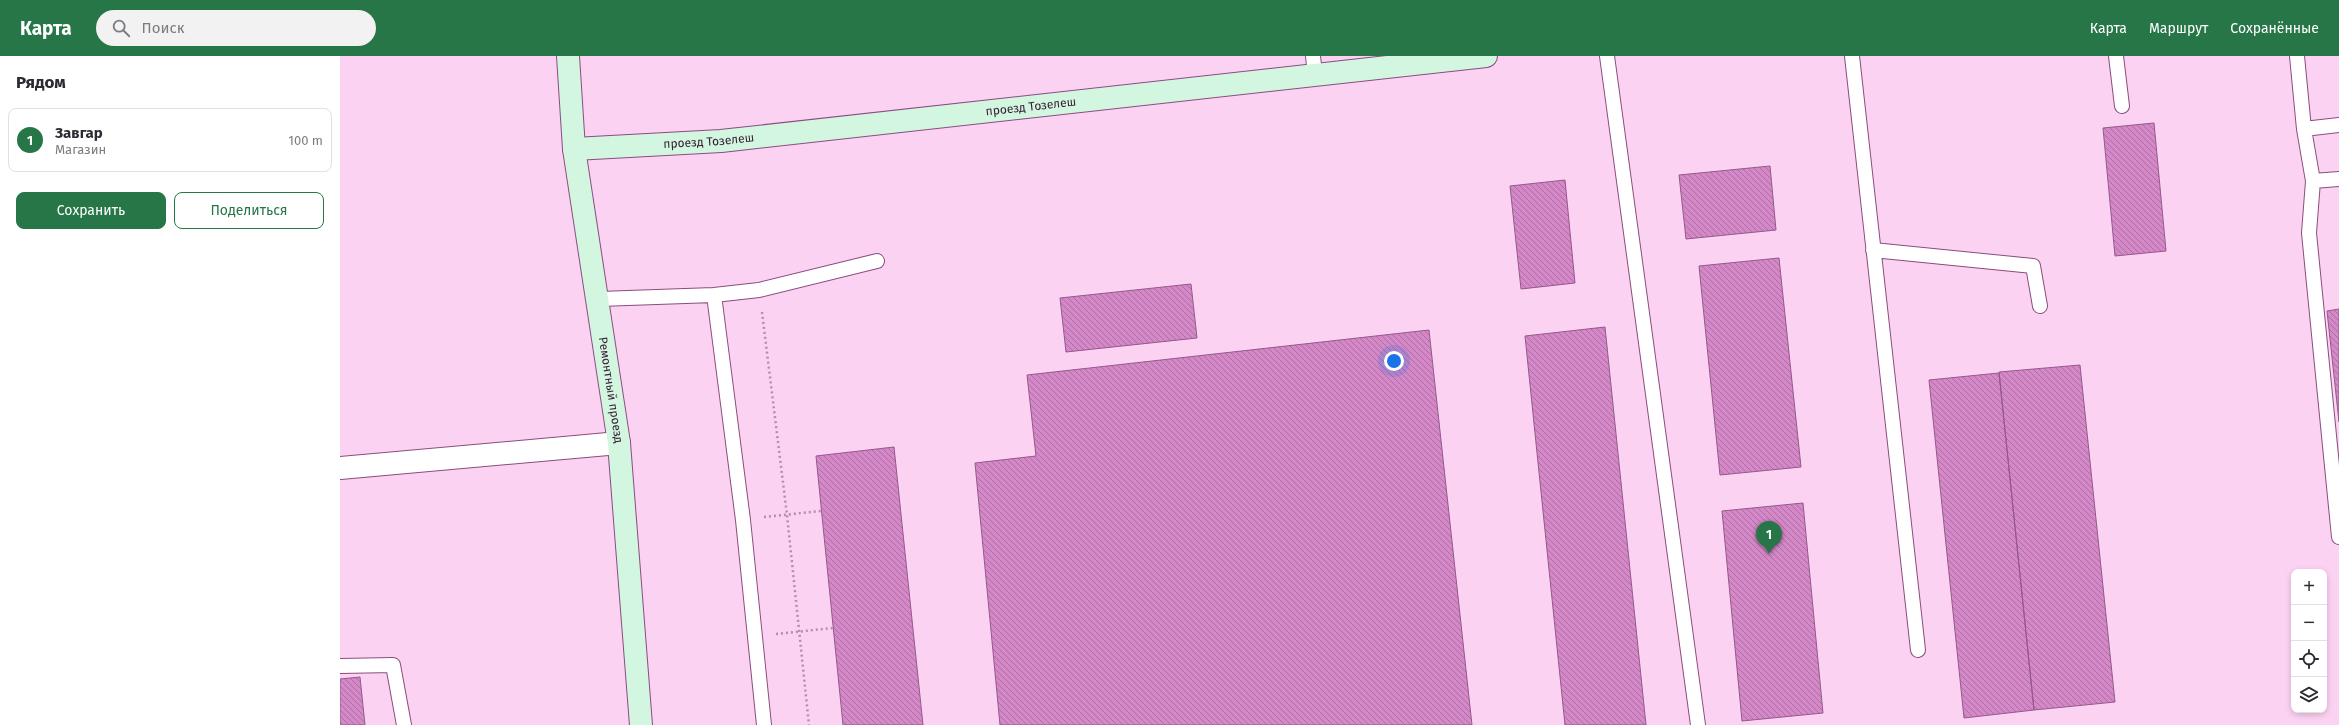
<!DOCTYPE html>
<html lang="ru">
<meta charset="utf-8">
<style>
body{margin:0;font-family:"Fira Sans",sans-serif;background:#f2f2f3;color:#2b2b33}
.controls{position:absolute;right:12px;bottom:12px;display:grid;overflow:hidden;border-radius:8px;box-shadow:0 2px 6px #0003}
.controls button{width:36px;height:36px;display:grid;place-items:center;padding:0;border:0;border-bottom:1px solid #e1e1e2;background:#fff;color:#2b2b33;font:20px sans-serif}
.you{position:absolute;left:1054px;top:305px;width:14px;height:14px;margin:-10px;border:3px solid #fff;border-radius:50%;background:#1a73e8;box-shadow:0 0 0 6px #1a73e833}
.badge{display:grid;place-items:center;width:26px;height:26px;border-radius:50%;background:#267647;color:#fff;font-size:13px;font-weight:700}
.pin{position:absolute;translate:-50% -33px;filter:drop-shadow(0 1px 2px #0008)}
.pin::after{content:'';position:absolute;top:21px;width:14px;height:12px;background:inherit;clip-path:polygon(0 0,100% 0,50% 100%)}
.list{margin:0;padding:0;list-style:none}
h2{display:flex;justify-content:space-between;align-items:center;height:52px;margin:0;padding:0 16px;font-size:17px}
h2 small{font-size:13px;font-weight:400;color:#7c7c81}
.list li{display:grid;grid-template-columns:26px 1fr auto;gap:12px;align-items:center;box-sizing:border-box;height:64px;margin:0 8px 8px;padding:0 8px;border:1px solid #e1e1e2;border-radius:8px}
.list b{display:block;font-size:15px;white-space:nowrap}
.list p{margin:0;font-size:13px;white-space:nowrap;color:#7c7c81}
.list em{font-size:13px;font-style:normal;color:#7c7c81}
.actions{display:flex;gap:8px;padding:12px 16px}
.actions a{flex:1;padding:9px 0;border:1px solid #267647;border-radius:8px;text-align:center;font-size:14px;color:#267647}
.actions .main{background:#267647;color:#fff}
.icon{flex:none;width:22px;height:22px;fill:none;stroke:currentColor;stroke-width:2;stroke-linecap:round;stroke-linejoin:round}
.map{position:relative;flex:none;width:1999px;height:669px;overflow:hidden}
header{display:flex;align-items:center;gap:24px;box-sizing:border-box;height:56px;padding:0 20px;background:#267647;color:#fff}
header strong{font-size:19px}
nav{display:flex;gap:22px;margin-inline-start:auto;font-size:14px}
.search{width:280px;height:36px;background:#f2f2f3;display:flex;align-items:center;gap:10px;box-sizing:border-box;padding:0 14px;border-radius:22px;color:#7c7c81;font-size:15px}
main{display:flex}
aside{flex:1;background:#fff}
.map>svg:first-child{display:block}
.building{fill:url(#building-back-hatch);stroke:#95588b}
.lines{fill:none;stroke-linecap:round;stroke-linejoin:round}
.lane-casing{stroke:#894d7f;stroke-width:16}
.street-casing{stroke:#894d7f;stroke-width:24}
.secondary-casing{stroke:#894d7f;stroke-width:24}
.path{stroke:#b28eab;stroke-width:2.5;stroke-dasharray:2 3;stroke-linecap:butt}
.lane{stroke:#fff;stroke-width:14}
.street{stroke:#fff;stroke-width:22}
.secondary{stroke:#d2f6df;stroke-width:22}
.labels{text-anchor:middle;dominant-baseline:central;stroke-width:3.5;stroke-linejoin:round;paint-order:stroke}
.street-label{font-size:12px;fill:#351c31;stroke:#fff}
</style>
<header>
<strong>Карта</strong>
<div class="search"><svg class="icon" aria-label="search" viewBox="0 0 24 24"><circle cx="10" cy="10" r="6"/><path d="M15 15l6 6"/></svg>Поиск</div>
<nav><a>Карта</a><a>Маршрут</a><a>Сохранённые</a></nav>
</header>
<main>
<aside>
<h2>Рядом<small></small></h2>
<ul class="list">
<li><span class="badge">1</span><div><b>Завгар</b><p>Магазин</p></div><em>100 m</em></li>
</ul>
<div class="actions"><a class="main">Сохранить</a><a>Поделиться</a></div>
</aside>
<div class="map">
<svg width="1999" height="669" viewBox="0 0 1999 669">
<defs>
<pattern id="building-back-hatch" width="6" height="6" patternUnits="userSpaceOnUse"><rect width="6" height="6" fill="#d488c7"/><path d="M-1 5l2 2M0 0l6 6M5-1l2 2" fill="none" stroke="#ad6ea2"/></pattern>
</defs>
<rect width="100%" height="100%" fill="#fcd2f3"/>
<path class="building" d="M1814,67L1826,195L1775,200L1763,72Z
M1430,110L1436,174L1346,183L1339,119Z
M1225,124L1235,227L1181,233L1170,130Z
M1439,202L1461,411L1380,419L1359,210Z
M851,228L857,282L726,296L720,242Z
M1999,253V366L1987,255Z
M1265,271L1306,669H1225L1185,280Z
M1089,274L1132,669H660L635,407L696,400L687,319Z
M1740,309L1775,646L1694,654L1659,316Z
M1659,317L1694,654L1624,662L1589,324Z
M554,391L583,669H503L476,400Z
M1463,447L1483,657L1402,665L1382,455Z
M20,621L25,669H0V623Z"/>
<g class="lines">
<g class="lane-casing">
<path id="lane" d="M973,0L975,19
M1267,0L1358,669
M1512,0L1578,594
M1776,0L1782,50
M1957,0L1964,73L1973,125L1969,177L1999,481
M1964,73L1999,69
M1973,125L1999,123
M1533,194L1693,210L1700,250
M374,239L403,464L424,669
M259,243L374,239L419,234L537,205
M0,610L53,609L64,669"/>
</g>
<g class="street-casing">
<path id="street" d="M0,412L279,387"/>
</g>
<g class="secondary-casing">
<g id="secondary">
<path id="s1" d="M228,0L234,93L279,387L301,669"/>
<path id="s2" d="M234,93L381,85L1146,0"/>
</g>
</g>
<path class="path" d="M422,256L447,459L469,669
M424,461L481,455
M436,578L493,572"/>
<use href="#lane" class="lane"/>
<use href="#street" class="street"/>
<use href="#secondary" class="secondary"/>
</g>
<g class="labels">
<g class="street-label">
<text stroke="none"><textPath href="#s2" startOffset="459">проезд Тозелеш</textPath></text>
<text stroke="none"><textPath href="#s2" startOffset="135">проезд Тозелеш</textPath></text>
<text stroke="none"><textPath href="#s1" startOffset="337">Ремонтный проезд</textPath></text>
</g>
</g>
</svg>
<div class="controls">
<button>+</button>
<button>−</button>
<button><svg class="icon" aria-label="locate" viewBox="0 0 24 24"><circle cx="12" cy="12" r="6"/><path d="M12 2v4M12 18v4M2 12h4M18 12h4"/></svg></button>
<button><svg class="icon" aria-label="layers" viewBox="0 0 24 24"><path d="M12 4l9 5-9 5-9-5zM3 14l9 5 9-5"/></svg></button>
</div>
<div class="you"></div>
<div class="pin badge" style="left:1429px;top:498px">1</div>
</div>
</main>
